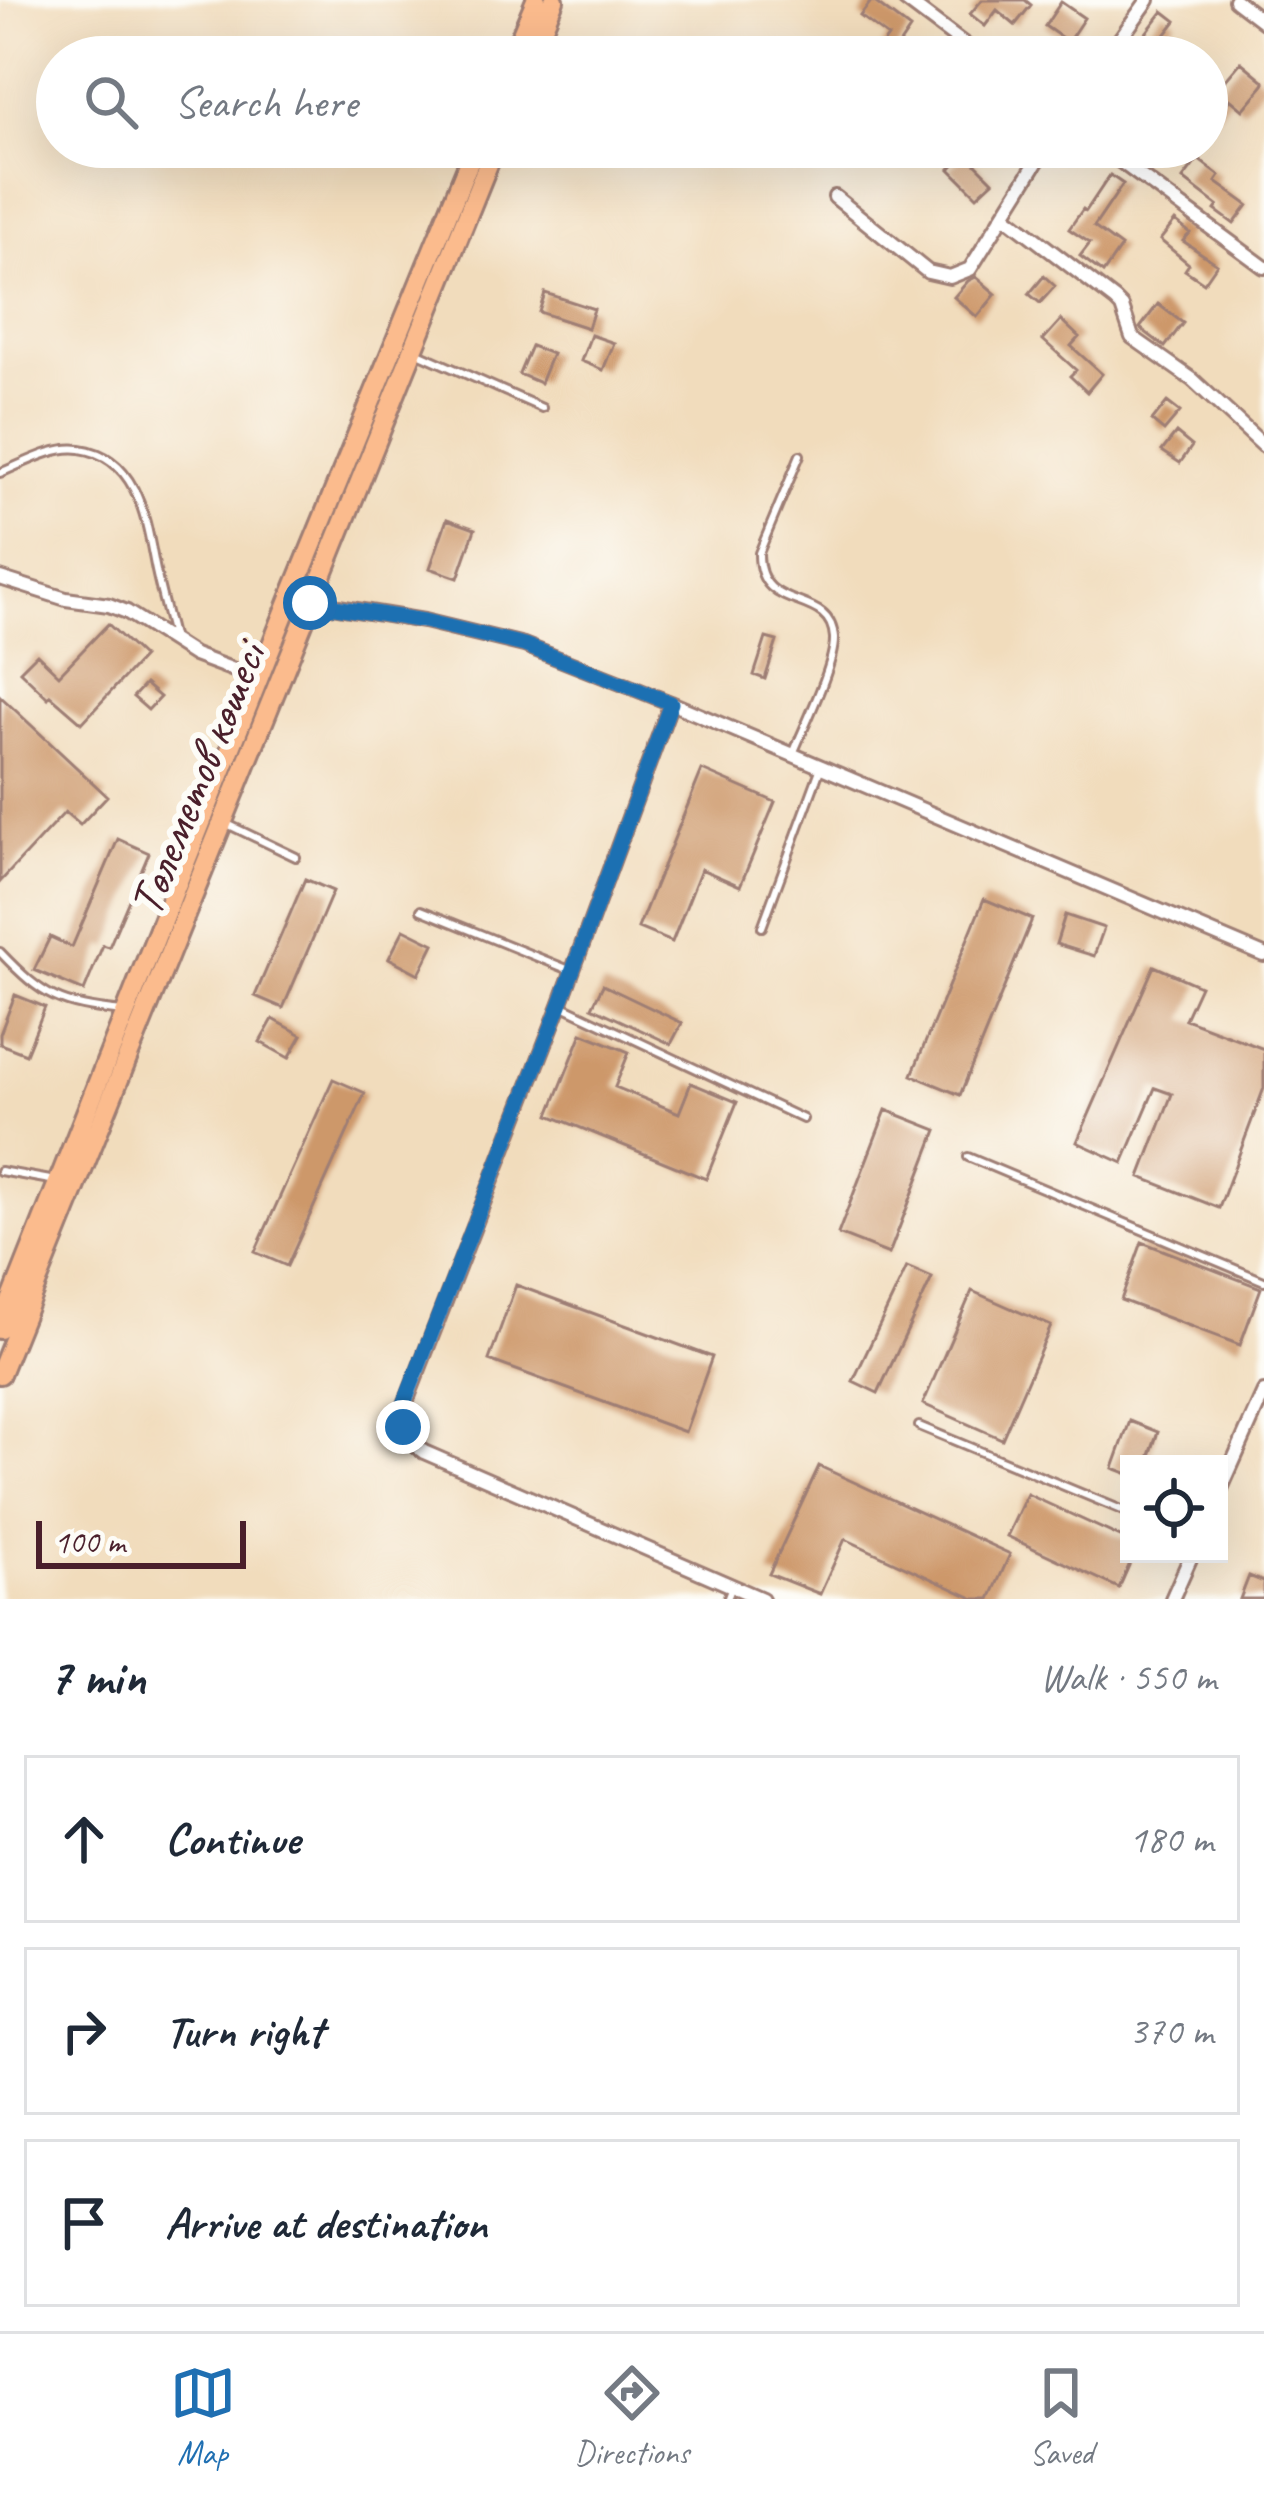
<!DOCTYPE html>
<meta charset="utf-8">
<style>
body{margin:0;font-family:Caveat,sans-serif;background:#f6f6f7;color:#1f2937}
.controls{position:absolute;right:36px;bottom:36px;display:grid;overflow:hidden;border-radius:0px;box-shadow:0 12px 48px #0002}
.controls button{width:108px;height:108px;display:grid;place-items:center;padding:0;border:0;border-bottom:3px solid #e0e1e3;background:#fff;color:#1f2937;font:60px sans-serif}
.scale{position:absolute;left:36px;bottom:30px;width:210px;box-sizing:border-box;padding-left:12px;border:6px solid #4a1f2b;border-top:0;font-size:33px;line-height:42px;white-space:nowrap;color:#4a1f2b;-webkit-text-stroke:9px #fdfcf7;paint-order:stroke}
.stop{position:absolute;width:36px;height:36px;margin:-27px;border:9px solid #1f6fb2;border-radius:50%;background:#fff}
.stop.end{background:#1f6fb2;border-color:#fff;box-shadow:0 3px 12px #0008}
.list{margin:0;padding:0;list-style:none}
h2{display:flex;justify-content:space-between;align-items:center;height:156px;margin:0;padding:0 48px;font-size:51px}
h2 small{font-size:39px;font-weight:400;color:#747a83}
.list li{display:grid;grid-template-columns:78px 1fr auto;gap:36px;align-items:center;box-sizing:border-box;height:168px;margin:0 24px 24px;padding:0 24px;border:3px solid #e0e1e3;border-radius:0px}
.list b{display:block;font-size:45px;white-space:nowrap}
.list em{font-size:39px;font-style:normal;color:#747a83}
.icon{flex:none;width:66px;height:66px;fill:none;stroke:currentColor;stroke-width:2;stroke-linecap:round;stroke-linejoin:round}
.map{position:relative;flex:none;width:1264px;height:1599px;overflow:hidden}
.search{position:absolute;background:#fff;box-shadow:0 12px 48px #0002;left:36px;right:36px;top:36px;height:132px;display:flex;align-items:center;gap:30px;box-sizing:border-box;padding:0 42px;border-radius:66px;color:#747a83;font-size:45px}
.sheet{height:732px;background:#fff}
nav{display:flex;justify-content:space-around;align-items:center;box-sizing:border-box;height:168px;border-top:3px solid #e0e1e3;background:#fff;font-size:33px;color:#747a83}
nav a{display:grid;justify-items:center;gap:6px}
nav .on{color:#1f6fb2}
.map>svg:first-child{display:block}
.building{fill:#cd986a}
.lines{fill:none;stroke-linecap:round;stroke-linejoin:round}
.lane-casing{stroke:#9e7e74;stroke-width:12}
.street-casing{stroke:#9e7e74;stroke-width:18}
.primary-casing{stroke:#9e7e74;stroke-width:24}
.lane{stroke:#fff;stroke-width:6}
.street{stroke:#fff;stroke-width:12}
.primary{stroke:#fbbb8d;stroke-width:18}
.route{stroke:#1f6fb2;stroke-width:15}
.labels{text-anchor:middle;dominant-baseline:central;stroke-width:12;stroke-linejoin:round;paint-order:stroke}
.street-label{font-size:48px;fill:#4a1f2b;stroke:#fdfcf7}
</style>
<div class="map">
<svg width="1264" height="1599" viewBox="0 0 1264 1599">
<rect width="100%" height="100%" fill="#fdfcf7"/>
<filter id="ink" filterUnits="userSpaceOnUse"><feTurbulence type="fractalNoise" baseFrequency=".00833" numOctaves="2"/><feDisplacementMap in="SourceGraphic" scale="24" xChannelSelector="R" yChannelSelector="G"/><feConvolveMatrix kernelMatrix="1 2 1 2 8 2 1 2 1" color-interpolation-filters="sRGB"/></filter>
<filter id="wash" filterUnits="userSpaceOnUse"><feTurbulence type="fractalNoise" baseFrequency=".004" numOctaves="4" result="noise"/><feDisplacementMap in="SourceGraphic" scale="48" xChannelSelector="R" yChannelSelector="G"/><feGaussianBlur stdDeviation="2.7" result="paint"/><feColorMatrix in="noise" values="0 0 0 0 0 0 0 0 0 0 0 0 0 0 0 0 0 1.4 0 .05"/><feComposite in="paint" operator="in"/></filter>
<g filter="url(#wash)">
<rect width="100%" height="100%" fill="#f1dcbc"/>
<g id="blocks">
<path class="building" d="M872,0L910,29L893,54L881,47L888,37L860,16Z
M982,0H1025L1031,5L1015,25L997,10L985,26L970,14Z
M1061,2L1084,18L1068,42L1045,26Z
M1163,11L1176,21L1159,43L1146,33Z
M1241,62L1264,81V85L1243,110L1230,99L1207,126V102Z
M965,153L993,181L977,196L950,169Z
M1198,159L1220,176L1216,182L1248,205L1234,224L1215,210L1218,206L1183,179Z
M1110,175L1123,184L1094,227L1121,247L1103,273L1080,256L1090,243L1069,229L1083,209L1086,211Z
M1175,221L1190,233L1183,241L1217,264L1204,283L1185,270L1189,264L1160,240Z
M1044,276L1055,286L1040,303L1029,294Z
M976,277L996,294L977,317L954,297L968,281Z
M545,293L594,309L588,328L539,312Z
M1158,304L1183,323L1165,347L1140,328Z
M1061,320L1079,337L1071,346L1102,374L1087,392L1070,376L1076,370L1043,340Z
M591,335L614,343L603,370L581,361Z
M531,346L552,354L540,383L519,374Z
M1167,402L1180,412L1164,431L1152,421Z
M1176,433L1192,446L1180,463L1162,451Z
M447,519L475,529L458,578L430,568Z
M108,624L143,657L82,723L50,695L48,698L20,671L37,654L59,675Z
M766,638L777,641L765,679L754,675Z
M145,684L160,697L148,710L133,697Z
M0,696L107,796L80,825L65,812L0,882Z
M702,770L775,802L740,886L701,869L672,942L638,928Z
M118,839L149,853L109,947L103,945L84,991L34,970L50,937L72,947Z
M305,879L333,891L283,1008L255,996Z
M984,899L1032,919L960,1095L912,1075Z
M1065,915L1104,928L1094,956L1056,944Z
M404,929L434,944L419,974L389,958Z
M1154,966L1200,986L1185,1019L1264,1049V1088L1219,1208L1140,1177L1172,1094L1155,1088L1123,1163L1077,1142Z
M603,985L682,1023L671,1044L592,1007Z
M15,995L45,1007L26,1054L0,1044V1034Z
M273,1019L302,1035L289,1058L260,1042Z
M582,1033L629,1052L615,1087L679,1113L691,1083L737,1102L706,1179L549,1115Z
M333,1079L365,1093L287,1266L255,1252Z
M886,1110L937,1130L889,1254L838,1234Z
M1142,1242L1261,1288L1240,1345L1121,1300Z
M907,1267L932,1278L878,1393L853,1381Z
M516,1285L712,1357L685,1432L489,1360Z
M972,1291L1051,1326L1002,1439L923,1404Z
M1130,1421L1158,1432L1147,1464H1129V1474L1113,1468Z
M819,1466L1010,1554L990,1599H975L845,1539L820,1594L769,1574Z
M1027,1494L1129,1541V1554H1134L1119,1588L1007,1536Z
M1249,1576L1264,1582V1599H1240Z"/>
</g>
</g>
<g filter="url(#ink)">
<use href="#blocks" fill-opacity="0" stroke="#9e7e74" stroke-width="3"/>
<g class="lines">
<g class="lane-casing">
<path id="lane" d="M416,352L542,408
M0,473C23,464 55,445 80,449C138,457 146,520 155,566C160,591 167,615 173,640
M793,754C804,726 835,665 834,638C831,587 758,617 759,553L800,455
M225,823L296,857
M421,910L572,971
M762,927L821,767
M0,952C44,998 59,1005 123,1012
M563,1006L803,1119
M968,1157L1264,1281
M0,1171L56,1181
M919,1426L1129,1513
M727,1599L732,1586"/>
</g>
<g class="street-casing">
<path id="street" d="M905,0L981,57
M1235,0L1264,22
M1107,57L1148,0
M1101,147L1264,267
M835,197L928,272L950,277L970,269L1046,147
M1004,215L1115,300L1122,307L1132,337L1193,380L1264,446
M0,578L66,599L109,605L127,612L194,655L258,679
M290,599L424,621L524,645L671,703L1264,955
M671,703L560,1005L401,1415C404,1432 409,1443 424,1452L762,1599
M1219,1493L1264,1392
M1172,1599L1192,1554"/>
</g>
<g class="primary-casing">
<path id="primary" d="M512,57L536,0
M531,57L554,0
M0,1329L290,599L475,147
M0,1374L495,147"/>
</g>
<use href="#lane" class="lane"/>
<use href="#street" class="street"/>
<use href="#primary" class="primary"/>
</g>
</g>
<g class="lines" filter="url(#ink)">
<path class="route" d="M310,603L424,621L524,645L671,703L560,1005L404,1404L401,1415L403,1427"/>
</g>
<g class="labels">
<g class="street-label">
<text transform="translate(197 779) rotate(-68)">Төлеметов көшесі</text>
</g>
</g>
</svg>
<div class="controls">
<button><svg class="icon" aria-label="locate" viewBox="0 0 24 24"><circle cx="12" cy="12" r="6"/><path d="M12 2v4M12 18v4M2 12h4M18 12h4"/></svg></button>
</div>
<div class="scale">100 m</div>
<div class="stop" style="left:310px;top:603px"></div>
<div class="stop end" style="left:403px;top:1427px"></div>
<div class="search"><svg class="icon" aria-label="search" viewBox="0 0 24 24"><circle cx="10" cy="10" r="6"/><path d="M15 15l6 6"/></svg>Search here</div>
</div>
<section class="sheet">
<h2>7 min<small>Walk · 550 m</small></h2>
<ul class="list">
<li><svg class="icon" aria-label="ahead" viewBox="0 0 24 24"><path d="M12 20V5M6 11l6-6 6 6"/></svg><div><b>Continue</b></div><em>180 m</em></li>
<li><svg class="icon" aria-label="right" viewBox="0 0 24 24"><path d="M7 20v-9h11M14 6l5 5-5 5"/></svg><div><b>Turn right</b></div><em>370 m</em></li>
<li><svg class="icon" aria-label="arrive" viewBox="0 0 24 24"><path d="M6 21V4h12l-3 4 3 4H6"/></svg><div><b>Arrive at destination</b></div></li>
</ul>
</section>
<nav>
<a class="on"><svg class="icon" aria-label="map" viewBox="0 0 24 24"><path d="M3 6l6-2 6 2 6-2v14l-6 2-6-2-6 2zM9 4v14M15 6v14"/></svg>Map</a>
<a><svg class="icon" aria-label="directions" viewBox="0 0 24 24"><path d="M12 3l9 9-9 9-9-9zM9 14v-3h6M13 9l2 2-2 2"/></svg>Directions</a>
<a><svg class="icon" aria-label="saved" viewBox="0 0 24 24"><path d="M7 4h10v16l-5-4-5 4z"/></svg>Saved</a>
</nav>
